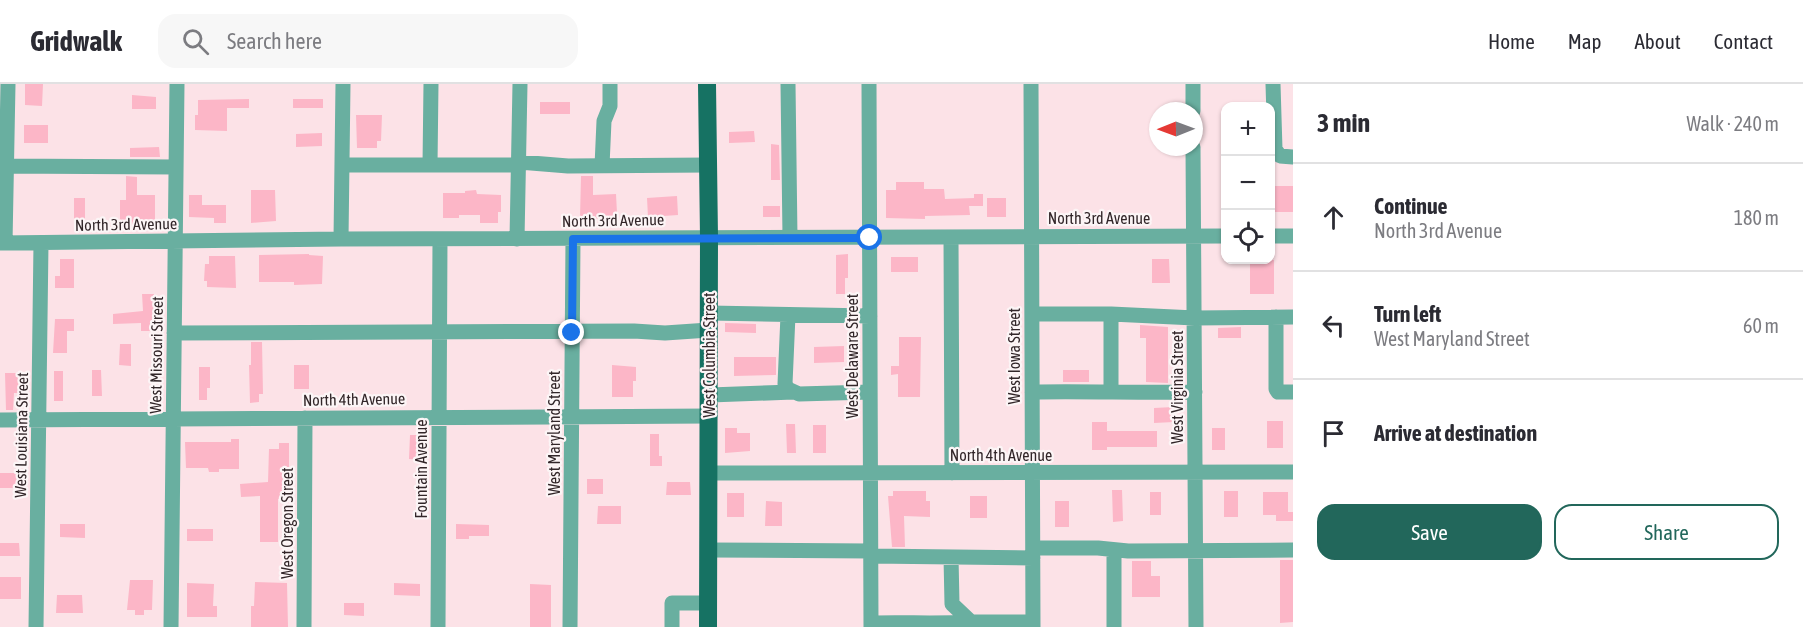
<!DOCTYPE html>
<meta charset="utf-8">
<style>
body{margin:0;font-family:"Asap Condensed",sans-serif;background:#f7f7f7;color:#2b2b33}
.controls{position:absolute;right:18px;top:18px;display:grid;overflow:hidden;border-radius:12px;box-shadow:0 2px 4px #0004}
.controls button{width:54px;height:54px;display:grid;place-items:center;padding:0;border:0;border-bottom:2px solid #e1e1e2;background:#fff;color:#2b2b33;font:30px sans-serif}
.compass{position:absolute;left:1149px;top:18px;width:54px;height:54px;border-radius:50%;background:#fff;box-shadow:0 2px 4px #0004;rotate:269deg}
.stop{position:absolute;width:18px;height:18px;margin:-14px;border:4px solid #1a73e8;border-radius:50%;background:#fff}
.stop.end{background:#1a73e8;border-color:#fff;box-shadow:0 2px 6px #0008}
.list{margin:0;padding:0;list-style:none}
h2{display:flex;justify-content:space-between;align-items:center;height:78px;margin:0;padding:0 24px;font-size:26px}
h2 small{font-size:20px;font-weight:400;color:#7c7c81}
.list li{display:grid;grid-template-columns:39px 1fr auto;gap:18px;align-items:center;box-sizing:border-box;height:108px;padding:0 24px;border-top:2px solid #e1e1e2}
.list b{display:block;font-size:22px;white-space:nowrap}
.list p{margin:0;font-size:20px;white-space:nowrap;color:#7c7c81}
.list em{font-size:20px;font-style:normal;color:#7c7c81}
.actions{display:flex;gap:12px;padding:18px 24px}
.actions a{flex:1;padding:14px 0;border:2px solid #22675b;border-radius:18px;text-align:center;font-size:21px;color:#22675b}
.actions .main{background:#22675b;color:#fff}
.icon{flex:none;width:33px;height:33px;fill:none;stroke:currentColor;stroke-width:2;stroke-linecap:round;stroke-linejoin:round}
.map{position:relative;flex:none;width:1293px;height:543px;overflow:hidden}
header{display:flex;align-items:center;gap:36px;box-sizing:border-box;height:84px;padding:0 30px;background:#fff;border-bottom:2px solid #e1e1e2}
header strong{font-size:28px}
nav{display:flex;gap:33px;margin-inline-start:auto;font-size:21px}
.search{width:420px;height:54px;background:#f7f7f7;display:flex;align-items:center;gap:15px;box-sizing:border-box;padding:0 21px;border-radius:18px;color:#7c7c81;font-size:22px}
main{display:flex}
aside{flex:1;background:#fff}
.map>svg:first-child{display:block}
.building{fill:#fcb6c7}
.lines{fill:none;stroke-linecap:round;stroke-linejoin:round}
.minor{stroke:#69afa0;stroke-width:15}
.major{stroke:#167263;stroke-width:18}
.route{stroke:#1a73e8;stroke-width:8}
.labels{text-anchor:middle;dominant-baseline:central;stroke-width:4.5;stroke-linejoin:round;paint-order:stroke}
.street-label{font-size:16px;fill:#322629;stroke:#fcf5f6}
</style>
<header>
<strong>Gridwalk</strong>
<div class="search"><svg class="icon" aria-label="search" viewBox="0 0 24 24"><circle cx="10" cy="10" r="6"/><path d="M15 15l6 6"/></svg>Search here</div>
<nav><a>Home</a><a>Map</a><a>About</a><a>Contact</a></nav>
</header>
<main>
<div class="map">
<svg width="1293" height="543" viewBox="0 0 1293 543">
<rect width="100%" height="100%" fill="#fce2e7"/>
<path class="building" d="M25,0H43L42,22L25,21Z
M132,11L156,13V25H132Z
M249,15V24H227V47L195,46V31H198V16Z
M293,15H323V24H293Z
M540,18H570V30H540Z
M356,31H382L381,57H377V64H357Z
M24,41H48V59H24Z
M754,47L755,58L729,59V48Z
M322,49V62L296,63V50Z
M771,60L779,61L780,96H771Z
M159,63L160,73H130V64Z
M126,92L137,93V111H155V143H120V116H126Z
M581,92H593V111L616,110L617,129H614L615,136L580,134Z
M896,98H924V105H944L945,115L974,114V110H983V122H969L970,131L925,132V135L886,134V106H896Z
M1270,102H1293V128H1270Z
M251,106H275L276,137L251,139Z
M476,106L477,110L501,111V128H498V139H480V131H459V134H443V109H465V107Z
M189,111H202V121H226V139H214V134L189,133Z
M677,112L678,131L648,133L647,114Z
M74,114H85V144H74Z
M987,114H1006V133H987Z
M763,122H780V133H763Z
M309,170V171L323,172L322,200L294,201V198H259V171Z
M848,170V194H845V210H836V171Z
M209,172H235L236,204L207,203V197H204L205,180H209Z
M891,173H918V188H891Z
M60,175H74V204H55V192H60Z
M1152,175H1169L1170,199H1152Z
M1250,176H1274V210H1250Z
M142,210H154L155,247H141V239L113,240V230L143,227Z
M55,235H74V247H67V269H53Z
M725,239L756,240V249L725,248Z
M1140,241L1168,243V299L1146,298V254H1140Z
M1241,243V254H1218V244Z
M899,253H921L920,313H898V290L891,291V282H899Z
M251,258H262L263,310H259V318L250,319L249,281H251Z
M120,260H131V282L119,281Z
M844,262V278L814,279V263Z
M734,273H776V291L734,292Z
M294,281H309V305H294Z
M612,281L636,283V297H633V313H612Z
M199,283H210V304H207V316H199Z
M92,286H101L102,312H92Z
M1063,286H1089V298H1063Z
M54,287H63V317H54Z
M5,289H19V309H14L13,326H6Z
M1173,323L1174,338L1154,339V324Z
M1267,337H1283V364H1267Z
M1092,338H1107V347H1157V363H1107V366H1092Z
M786,340H795L796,369H787Z
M813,341H826V369H813Z
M725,344H737V349H750V367L725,369Z
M1212,344H1225V366H1212Z
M650,350H659V372H662V382H650Z
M410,351H423V376L409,375Z
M231,355H239V385H219V388H209L208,384H186L185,358H231Z
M279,359H289V416L278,415V458H260V412L241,413L240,400L268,398L269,365H279Z
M0,389H18V404H0Z
M587,395H603V410H587Z
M667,398H690L691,411H666Z
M1112,406H1122L1123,437L1113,438Z
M893,407H926V417H930V433L904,432L905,463H892L888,412H893Z
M1224,407H1238V433H1224Z
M1150,408H1161V431H1150Z
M1263,408H1288V428H1293V437H1276V431H1263Z
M727,409H744V433H727Z
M970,412H987V434H970Z
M766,417L782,418V442H765Z
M1055,417H1069V443H1055Z
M598,422H621V440H597Z
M60,440H85V454L60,453Z
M456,440L489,441V452H469V455H456Z
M187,445H213V457H187Z
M0,459H19L20,472H0Z
M1280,476H1293V538L1280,539Z
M1132,477H1151V492H1160V513H1132Z
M0,493H21V515H0Z
M130,496H153L152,526H144V531H135V526H127Z
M255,498L287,499L288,543H251V522H254Z
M187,499L214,500L213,522H217V533H187Z
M394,499L420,500V512L394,511Z
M530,500L551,501V543H530Z
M57,511H82L83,529H56Z
M344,519H364V532L344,531Z"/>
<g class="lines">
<path class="minor" d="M788,0L790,153
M869,0L871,543
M1031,0L1033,543
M1193,0V27
M1273,0L1275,65L1280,72L1293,73
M1193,63L1196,543
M519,78L568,82L709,81
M342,81H519
M430,81L431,0
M0,82L176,83
M602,82L604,37L610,22V0
M1270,152H1293
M951,153L952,389
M341,155L343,0
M517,155L520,0
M0,159L341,155L1226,152
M5,159L8,0
M709,229L870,232
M1032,230H1111L1195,234L1293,233
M788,231L785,300L788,305L799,310L870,308
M1276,233V305L1278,308H1293
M174,249L634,247L665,249L709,246
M1111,306V230
M1032,308C1086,307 1140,309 1195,308
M710,311L793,308
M0,336L710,332
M710,389L1293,388
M1033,464H1098L1128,467L1293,466
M709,466L870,467
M1114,466V543
M871,472L1033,474
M951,473L952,520L971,538H1033
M871,539C904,538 937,540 971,538
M36,543L41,159
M171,543L177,0
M304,543L305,334
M438,543L440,156
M570,543L573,155
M672,543V519H709"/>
<path class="major" d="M707,0L709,153L708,543"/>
</g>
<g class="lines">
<path class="route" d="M572,249L573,155L870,154"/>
</g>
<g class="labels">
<g class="street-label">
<text x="1099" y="134">North 3rd Avenue</text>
<text transform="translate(613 136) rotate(-1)">North 3rd Avenue</text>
<text transform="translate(126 140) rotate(-1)">North 3rd Avenue</text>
<text transform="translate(156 271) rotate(-89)">West Missouri Street</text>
<text transform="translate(709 271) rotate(-90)">West Columbia Street</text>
<text transform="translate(852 272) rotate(-90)">West Delaware Street</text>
<text transform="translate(1014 272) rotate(-90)">West Iowa Street</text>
<text transform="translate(1177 303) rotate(-90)">West Virginia Street</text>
<text transform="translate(354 315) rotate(-1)">North 4th Avenue</text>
<text transform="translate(554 349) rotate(-90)">West Maryland Street</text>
<text transform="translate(21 351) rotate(-89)">West Louisiana Street</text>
<text x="1001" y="371">North 4th Avenue</text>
<text transform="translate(421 385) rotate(-90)">Fountain Avenue</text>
<text transform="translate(287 439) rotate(-90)">West Oregon Street</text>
</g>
</g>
</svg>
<div class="controls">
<button>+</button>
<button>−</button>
<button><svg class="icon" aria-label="locate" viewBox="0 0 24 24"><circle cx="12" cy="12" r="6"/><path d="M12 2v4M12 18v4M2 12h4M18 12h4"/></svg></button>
</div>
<svg class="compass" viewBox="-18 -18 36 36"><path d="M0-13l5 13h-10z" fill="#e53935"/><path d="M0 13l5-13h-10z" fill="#7c7c81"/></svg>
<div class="stop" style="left:870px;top:154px"></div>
<div class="stop end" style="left:572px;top:249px"></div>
</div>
<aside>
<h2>3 min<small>Walk · 240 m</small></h2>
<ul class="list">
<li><svg class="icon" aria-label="ahead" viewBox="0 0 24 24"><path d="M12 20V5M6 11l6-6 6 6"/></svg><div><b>Continue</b><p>North 3rd Avenue</p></div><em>180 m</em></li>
<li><svg class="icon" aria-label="left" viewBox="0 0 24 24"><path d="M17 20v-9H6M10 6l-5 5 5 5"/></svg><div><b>Turn left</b><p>West Maryland Street</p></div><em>60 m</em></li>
<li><svg class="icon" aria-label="arrive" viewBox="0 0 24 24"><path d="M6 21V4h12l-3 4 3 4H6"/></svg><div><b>Arrive at destination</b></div></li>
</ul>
<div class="actions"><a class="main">Save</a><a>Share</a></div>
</aside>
</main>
